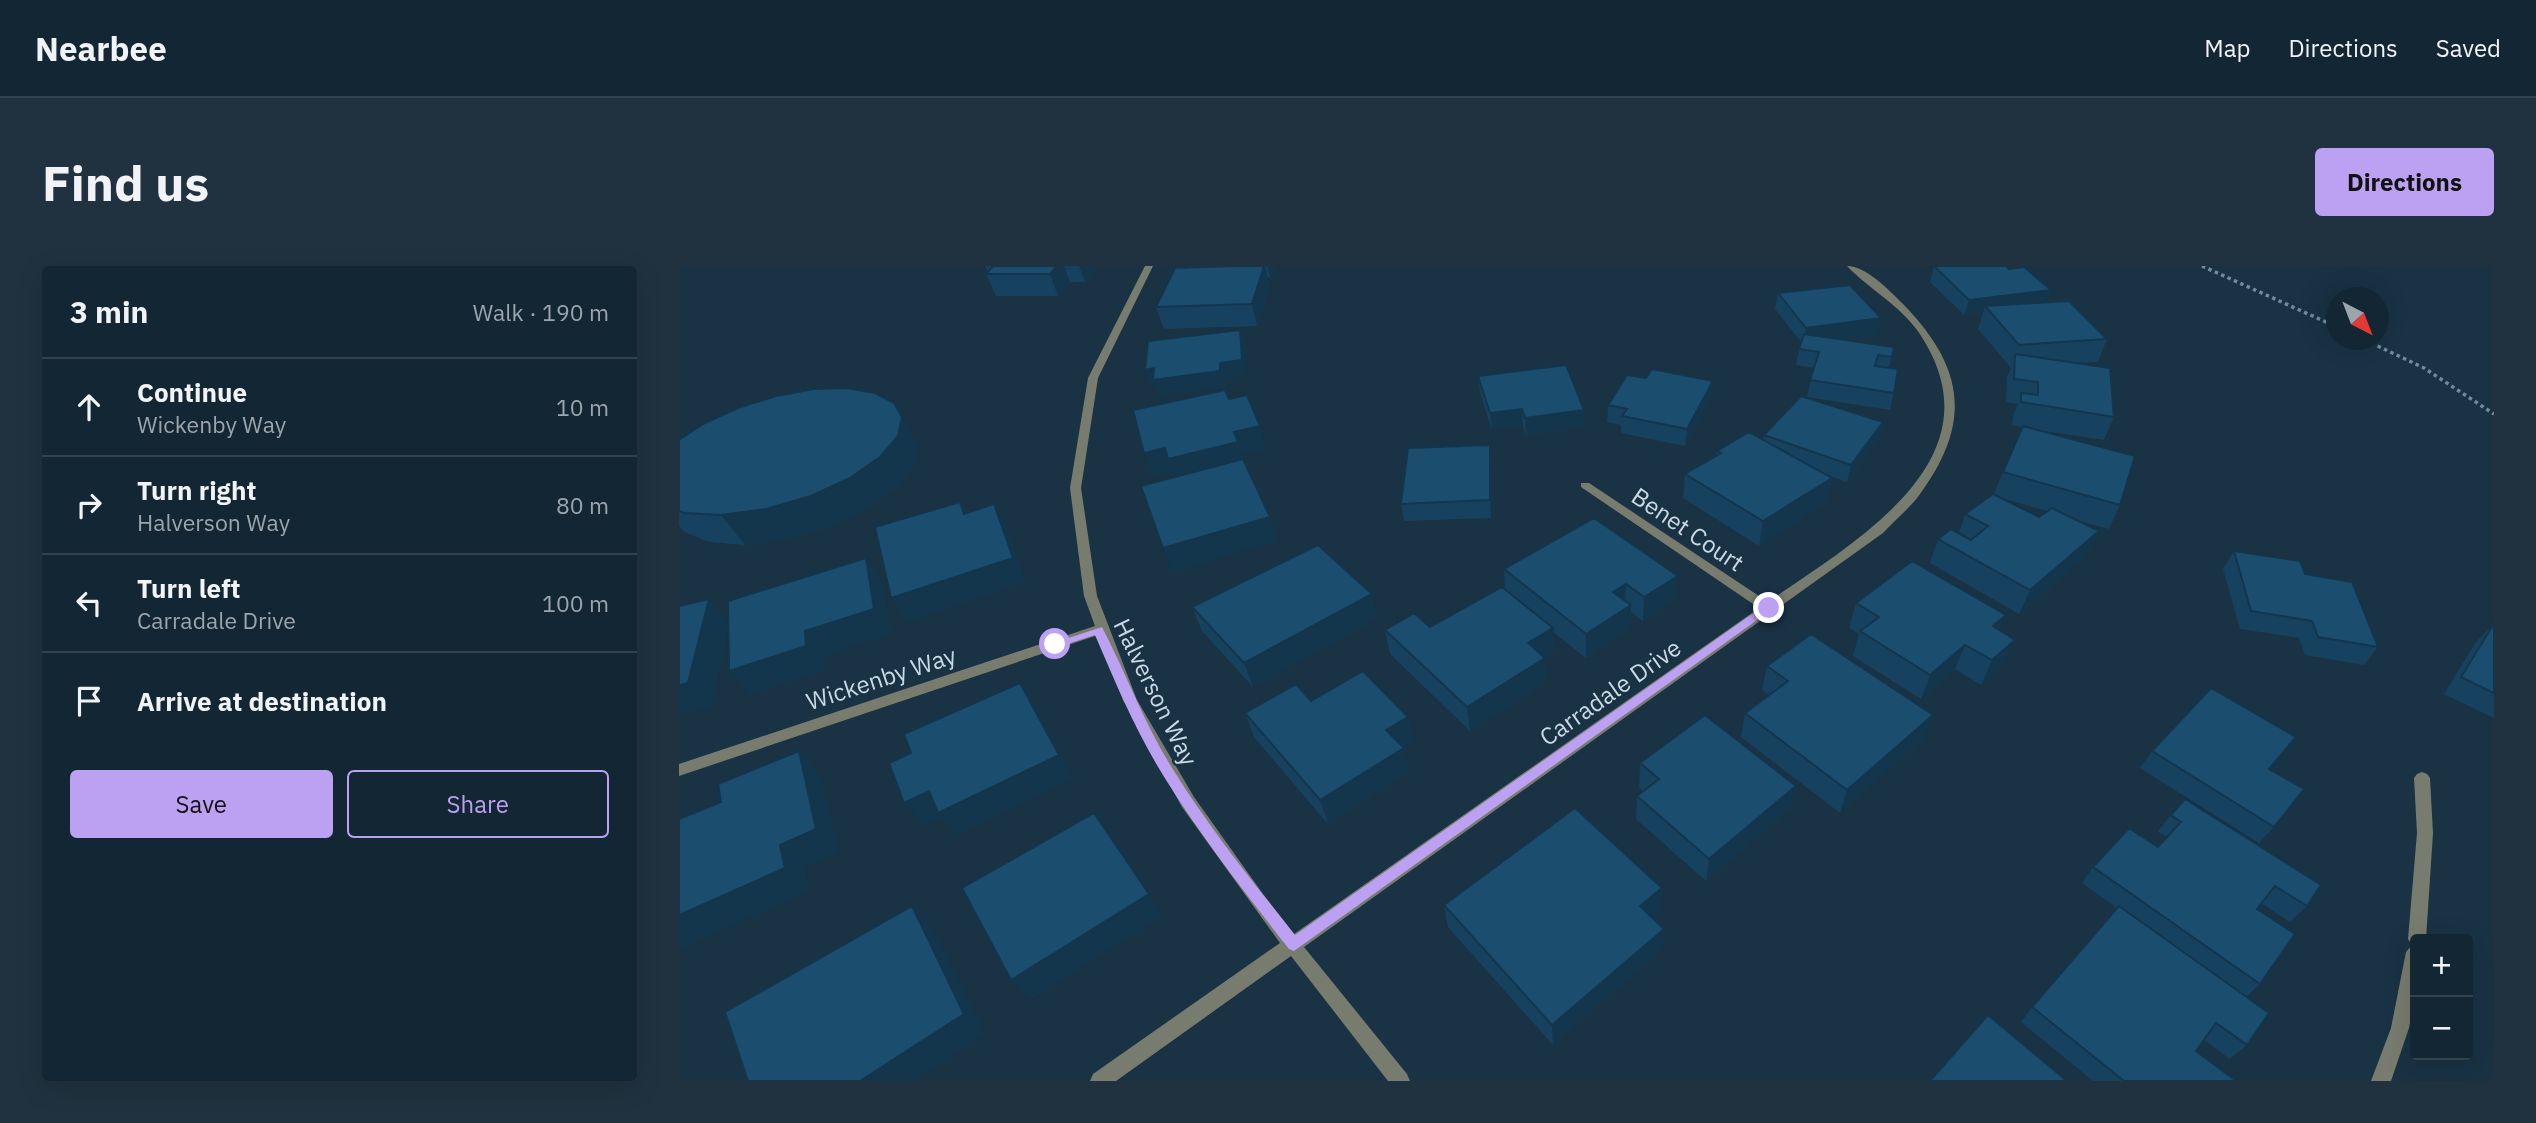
<!DOCTYPE html>
<meta charset="utf-8">
<style>
body{margin:0;font-family:"IBM Plex Sans",sans-serif;background:#20323f;color:#f1f3f6}
.controls{position:absolute;right:21px;bottom:21px;display:grid;overflow:hidden;border-radius:7px;box-shadow:0 7px 28px #0002}
.controls button{width:63px;height:63px;display:grid;place-items:center;padding:0;border:0;border-bottom:2px solid #32434e;background:#132633;color:#f1f3f6;font:35px sans-serif}
.compass{position:absolute;left:1647px;top:21px;width:63px;height:63px;border-radius:50%;background:#132633;box-shadow:0 7px 28px #0002;rotate:138deg}
.stop{position:absolute;width:21px;height:21px;margin:-16px;border:5px solid #bca0f2;border-radius:50%;background:#fff}
.stop.end{background:#bca0f2;border-color:#fff;box-shadow:0 2px 7px #0008}
.list{margin:0;padding:0;list-style:none}
h2{display:flex;justify-content:space-between;align-items:center;height:91px;margin:0;padding:0 28px;font-size:30px}
h2 small{font-size:23px;font-weight:400;color:#9da5ac}
.list li{display:grid;grid-template-columns:46px 1fr auto;gap:21px;align-items:center;box-sizing:border-box;height:98px;padding:0 28px;border-top:2px solid #32434e}
.list b{display:block;font-size:26px;white-space:nowrap}
.list p{margin:0;font-size:23px;white-space:nowrap;color:#9da5ac}
.list em{font-size:23px;font-style:normal;color:#9da5ac}
.actions{display:flex;gap:14px;padding:21px 28px}
.actions a{flex:1;padding:16px 0;border:2px solid #bca0f2;border-radius:7px;text-align:center;font-size:24px;color:#bca0f2}
.actions .main{background:#bca0f2;color:#111}
.icon{flex:none;width:38px;height:38px;fill:none;stroke:currentColor;stroke-width:2;stroke-linecap:round;stroke-linejoin:round}
.map{position:relative;flex:none;width:1815px;height:815px;overflow:hidden;border-radius:7px}
header{display:flex;align-items:center;gap:42px;box-sizing:border-box;height:98px;padding:0 35px;background:#132633;border-bottom:2px solid #32434e}
header strong{font-size:33px}
nav{display:flex;gap:38px;margin-inline-start:auto;font-size:24px}
.intro{display:flex;align-items:center;justify-content:space-between;box-sizing:border-box;height:168px;padding:0 42px}
h1{margin:0;font-size:49px}
.button{padding:18px 32px;border-radius:7px;background:#bca0f2;color:#111;font-size:24px;font-weight:700}
main{display:flex;gap:42px;padding:0 42px}
aside{flex:1;background:#132633;border-radius:7px;box-shadow:0 7px 28px #0002}
.map>svg:first-child{display:block}
.lines{fill:none;stroke-linecap:round;stroke-linejoin:round}
.path{stroke:#758998;stroke-width:3.5;stroke-dasharray:3.5 3.5;stroke-linecap:butt}
.street{fill:#787c6f;fill-rule:evenodd}
.wall{fill:#17425f;fill-rule:evenodd}
.shaded-wall{fill:#13364d}
.building{fill:#1b4d6e;stroke:#13364d;stroke-width:2}
.route{fill:#bca0f2}
.labels{text-anchor:middle;dominant-baseline:central;stroke-width:5;stroke-linejoin:round;paint-order:stroke}
.street-label{font-size:24px;fill:#cad9e5;stroke:#193244}
</style>
<header>
<strong>Nearbee</strong>
<nav><a>Map</a><a>Directions</a><a>Saved</a></nav>
</header>
<div class="intro"><h1>Find us</h1><a class="button">Directions</a></div>
<main>
<aside>
<h2>3 min<small>Walk · 190 m</small></h2>
<ul class="list">
<li><svg class="icon" aria-label="ahead" viewBox="0 0 24 24"><path d="M12 20V5M6 11l6-6 6 6"/></svg><div><b>Continue</b><p>Wickenby Way</p></div><em>10 m</em></li>
<li><svg class="icon" aria-label="right" viewBox="0 0 24 24"><path d="M7 20v-9h11M14 6l5 5-5 5"/></svg><div><b>Turn right</b><p>Halverson Way</p></div><em>80 m</em></li>
<li><svg class="icon" aria-label="left" viewBox="0 0 24 24"><path d="M17 20v-9H6M10 6l-5 5 5 5"/></svg><div><b>Turn left</b><p>Carradale Drive</p></div><em>100 m</em></li>
<li><svg class="icon" aria-label="arrive" viewBox="0 0 24 24"><path d="M6 21V4h12l-3 4 3 4H6"/></svg><div><b>Arrive at destination</b></div></li>
</ul>
<div class="actions"><a class="main">Save</a><a>Share</a></div>
</aside>
<div class="map">
<svg width="1815" height="815" viewBox="0 0 1815 815">
<rect width="100%" height="100%" fill="#193244"/>
<g class="lines">
<path class="path" d="M1523,0L1658,61
M1686,74L1745,102L1815,148"/>
<path class="street" d="M466,0H474L419,112L402,222L418,330L458,434L515,531L584,628L615,668L1080,342L902,221V217H910L1089,336C1178,274 1327,191 1238,64C1219,38 1190,23 1168,0C1187,0 1210,24 1224,38C1285,101 1294,155 1241,228C1231,242 1216,254 1204,267L625,681L728,808L731,815H709L612,690L437,815H411L414,808L601,677L503,541L444,434L419,369L0,510V498L416,360L405,330L391,222L409,112Z
M1743,506L1748,508L1751,512L1754,567L1747,673H1736V731L1730,762L1712,815H1692L1712,762L1727,686L1733,679L1729,673L1738,567L1735,512L1738,508Z"/>
</g>
<path class="wall" d="M306,0H419L406,16H391L379,30H317L307,8L309,6Z
M509,0H598L591,11H589L591,21L578,60L485,63L477,41L509,1Z
M1255,0L1330,3L1372,24L1367,36L1428,73L1419,96L1398,97L1435,151L1425,174L1352,163L1441,239L1430,263L1397,254L1408,289L1340,348L1251,297L1259,273L1280,267L1286,248L1315,228L1324,206L1344,161L1333,159L1334,150L1339,138L1327,136L1328,111L1332,102L1299,63L1304,47L1285,49L1251,16ZM1322,232L1368,245L1360,251Z
M1099,27L1202,52L1199,69L1160,73L1215,81L1210,102L1215,127L1211,144L1128,131L1135,102L1117,99L1122,76L1096,43Z
M799,110L905,144V161L847,169L844,160L813,164L801,126Z
M1032,131L1006,180L942,167V159L928,156L929,139Z
M1204,156L1200,173L1168,216L1145,208L1153,212L1147,236L1080,280L1004,232L1006,208L1037,190L1038,185L1084,174L1085,169Z
M0,174L240,180L236,199L219,220L191,241L153,260L109,273L66,279L30,276L5,266L0,260Z
M811,179L813,196L812,252L725,255L722,238Z
M1555,285L1626,308L1699,381L1685,399L1626,389L1620,372L1561,363L1544,303Z
M825,303L999,310L996,334L964,355L952,346L951,363L907,392L874,366L875,387L866,392L867,416L791,465L711,388L706,364L751,361L826,324Z
M1177,337L1321,365L1325,398L1302,419L1276,403L1242,433L1174,390L1180,368L1170,362Z
M513,341L699,352L574,421L523,365Z
M1814,359L1815,360V452L1765,428L1797,376Z
M1088,400L1245,473L1161,547L1062,471L1066,447L1090,429L1083,424Z
M632,435L729,451L734,475L723,481L730,506L649,558L575,471L566,447Z
M1473,485L1591,503L1595,561L1580,577L1461,502Z
M961,497L1111,543L1027,615L957,553L958,530L964,525L960,521Z
M1492,549L1628,640L1611,656L1582,637L1578,643L1581,718L1567,731L1568,779L1551,793L1525,774L1517,785L1556,815H1414L1342,756L1353,741L1438,642L1403,617L1414,601L1479,581L1488,572L1479,565Z
M983,622L981,644L973,651L985,663L983,684L874,779L769,661L765,639Z"/>
<path class="shaded-wall" d="M378,0H385L391,16L379,30L371,8Z
M400,0H419L406,16Z
M586,0L591,21L578,60L573,38Z
M588,0H598L591,11Z
M1372,24L1366,40H1306L1304,47L1285,49L1290,34Z
M1202,52L1199,69L1124,78L1127,62Z
M561,64L566,80L567,110L546,113V122L480,130L476,120H472L466,104L541,97Z
M1034,115L1032,131L1006,180L1008,163Z
M843,143L844,160L813,164L811,147Z
M905,144V161L847,169L846,152Z
M223,151L240,180L236,199L219,220L191,241L153,260L109,273L66,279L42,249Z
M1204,156L1200,173L1168,216L1172,199Z
M581,160L588,184L563,189L566,200L498,217L494,206L474,211L465,187Z
M811,179L813,196L812,252L811,234Z
M1153,212L1147,236L1080,280L1084,255Z
M315,238L328,263L347,316L229,356L212,332Z
M591,251L599,275L493,307L484,282Z
M1420,265L1408,289L1340,348L1351,324Z
M187,292L204,317L213,368L146,390L147,404L72,429L50,405L126,365Z
M999,310L996,334L964,355L965,331Z
M947,318L946,342L934,326Z
M693,328L699,352L574,421L565,397Z
M30,333L51,358L33,441L0,449V419Z
M952,339L951,363L907,392V368Z
M1327,349L1317,373L1314,360Z
M874,362L875,387L850,402L849,377Z
M1336,374L1325,398L1302,419L1313,394Z
M1286,379L1276,403L1242,433L1251,409Z
M866,392L867,416L791,465L788,441Z
M341,417L356,441L395,513L278,570L263,552L245,560L225,537Z
M1254,449L1245,473L1161,547L1168,524Z
M729,451L734,475L713,488L707,464Z
M725,482L730,506L649,558L641,534Z
M120,485L142,509L160,586L126,602L130,625L0,684V649Z
M1117,520L1111,543L1027,615L1030,593Z
M983,622L981,644L959,662L961,640Z
M470,628L484,650L351,735L332,714Z
M233,640L254,662L307,768L235,815H181Z
M985,663L983,684L874,779L873,759Z"/>
<path class="building" d="M314,0H378L371,8H307Z
M555,0H585L573,38L477,41L496,2Z
M1255,0H1327L1330,3L1345,1L1372,24L1290,34Z
M1171,19L1202,52L1127,62L1099,27Z
M1390,35L1428,73L1340,79L1306,40Z
M561,64L563,94L541,97V105L474,114L475,102L466,104L469,75Z
M1125,68L1215,81L1213,91L1199,89L1196,100L1219,103L1215,127L1131,114L1140,86L1120,83Z
M1336,88L1431,102L1435,151L1342,136V127L1359,129V116L1335,113Z
M887,99L905,144L846,152L843,143L811,147L799,110Z
M973,103L1034,115L1008,163L943,150L948,143L929,139L948,109L967,112Z
M168,122L196,127L215,137L223,151L219,170L201,191L171,212L132,230L87,243L42,249L5,247L0,245V174L24,158L59,142L97,130L135,123Z
M546,124L550,133L568,129L581,160L555,166L559,176L489,193L486,182L465,187L454,144Z
M1122,130L1204,156L1172,199L1085,169Z
M1344,160L1456,190L1441,239L1324,206Z
M1070,166L1153,212L1084,255L1006,208L1042,187L1038,185Z
M811,179V234L722,238L729,182Z
M564,193L591,251L484,282L462,220Z
M1314,228L1360,251L1373,242L1420,265L1351,324L1259,273L1272,263L1292,274L1309,260L1286,248Z
M281,236L285,248L315,238L334,292L212,332L196,261Z
M915,252L999,310L965,331L947,318L934,326L952,339L907,368L825,303Z
M639,279L693,328L565,397L513,341Z
M1555,285L1621,295L1626,308L1673,316L1699,381L1639,371L1633,355L1572,345Z
M187,292L195,343L126,365L127,380L50,405L49,335Z
M1233,295L1327,349L1314,360L1336,374L1313,394L1286,379L1251,409L1181,365L1200,351L1177,337Z
M823,321L874,362L849,377L866,392L788,441L706,364L735,347L751,361Z
M30,333L9,417L0,419V340Z
M1814,359L1815,360V427L1782,411Z
M1132,368L1254,449L1168,524L1066,447L1109,415L1088,400Z
M684,405L729,451L707,464L725,482L641,534L566,447L617,418L632,435Z
M341,417L380,489L259,547L250,525L225,537L210,497L232,487L225,468Z
M1532,422L1617,471L1590,503L1625,523L1595,561L1473,485Z
M1026,449L1117,520L1030,593L958,530L980,513L961,497Z
M120,485L137,563L101,579L106,602L0,649V553L42,536L39,518Z
M1506,533L1642,619L1628,640L1596,620L1578,643L1616,668L1581,718L1414,601L1450,562L1479,581L1502,556L1492,549Z
M896,542L983,622L961,640L985,663L873,759L765,639Z
M415,547L470,628L332,714L283,622Z
M233,640L285,748L181,815H69L46,746Z
M1440,640L1590,747L1568,779L1537,757L1517,785L1556,814V815H1445L1353,741Z
M1309,749L1388,815H1251Z"/>
<path class="route" d="M1086,339L1095,342L615,685L610,683C567,628 524,573 487,514C458,468 437,418 416,369L376,382L371,378L423,361C448,409 466,460 495,505C531,563 574,616 616,669Z"/>
<g class="labels">
<g class="street-label">
<text transform="translate(1009 263) rotate(34)">Benet Court</text>
<text transform="translate(202 412) rotate(-18)">Wickenby Way</text>
<text transform="translate(477 426) rotate(64)">Halverson Way</text>
<text transform="translate(931 426) rotate(-35)">Carradale Drive</text>
</g>
</g>
</svg>
<div class="controls">
<button>+</button>
<button>−</button>
</div>
<svg class="compass" viewBox="-18 -18 36 36"><path d="M0-13l5 13h-10z" fill="#e53935"/><path d="M0 13l5-13h-10z" fill="#9da5ac"/></svg>
<div class="stop" style="left:376px;top:378px"></div>
<div class="stop end" style="left:1090px;top:342px"></div>
</div>
</main>
